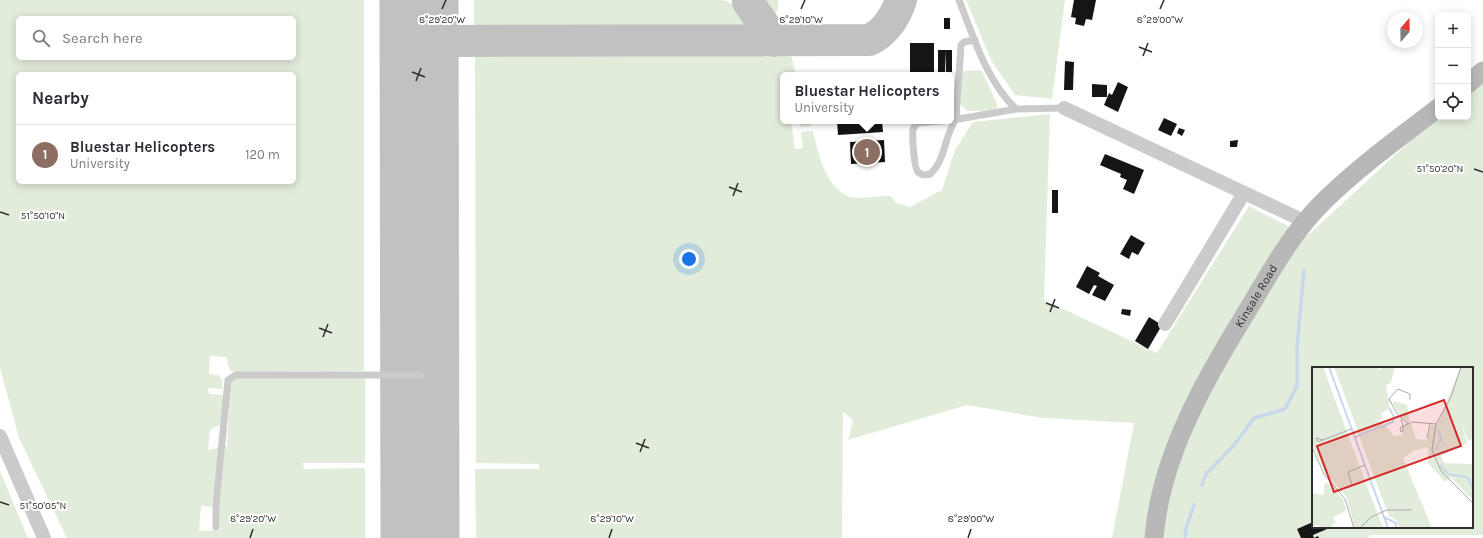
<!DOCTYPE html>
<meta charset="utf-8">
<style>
body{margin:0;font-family:Karla,sans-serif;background:#f7f7f7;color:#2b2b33}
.controls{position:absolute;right:12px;top:12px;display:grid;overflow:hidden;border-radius:6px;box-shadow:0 2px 10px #0003}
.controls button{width:36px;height:36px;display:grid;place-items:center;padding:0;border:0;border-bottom:1px solid #e1e1e2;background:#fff;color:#2b2b33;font:20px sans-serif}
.compass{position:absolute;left:1387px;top:12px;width:36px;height:36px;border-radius:50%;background:#fff;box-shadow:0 2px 10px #0003;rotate:20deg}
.you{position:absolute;left:689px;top:259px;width:14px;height:14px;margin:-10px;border:3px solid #fff;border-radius:50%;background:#1a73e8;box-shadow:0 0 0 6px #1a73e833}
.badge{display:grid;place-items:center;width:26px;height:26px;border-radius:50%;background:#ea580c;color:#fff;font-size:13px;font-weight:700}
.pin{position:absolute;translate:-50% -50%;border:2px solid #fff;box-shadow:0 1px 4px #0006}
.popup{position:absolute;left:780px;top:72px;width:174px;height:52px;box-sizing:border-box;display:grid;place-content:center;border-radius:6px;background:#fff;filter:drop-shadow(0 1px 3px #0005);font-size:13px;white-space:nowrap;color:#7c7c81}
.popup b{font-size:15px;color:#2b2b33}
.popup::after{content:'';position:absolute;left:50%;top:100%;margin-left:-8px;border:8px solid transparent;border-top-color:#fff}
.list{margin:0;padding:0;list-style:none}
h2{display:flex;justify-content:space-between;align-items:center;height:52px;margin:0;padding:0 16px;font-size:17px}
h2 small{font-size:13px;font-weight:400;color:#7c7c81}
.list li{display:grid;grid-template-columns:26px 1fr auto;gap:12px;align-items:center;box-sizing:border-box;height:60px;padding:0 16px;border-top:1px solid #e1e1e2}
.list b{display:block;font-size:15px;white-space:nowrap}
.list p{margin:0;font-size:13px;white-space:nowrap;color:#7c7c81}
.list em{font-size:13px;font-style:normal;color:#7c7c81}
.icon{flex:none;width:22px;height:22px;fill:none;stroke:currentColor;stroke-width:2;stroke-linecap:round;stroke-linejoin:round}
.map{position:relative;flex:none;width:1483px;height:538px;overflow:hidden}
.search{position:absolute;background:#fff;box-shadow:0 2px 10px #0003;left:16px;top:16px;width:280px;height:44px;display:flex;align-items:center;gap:10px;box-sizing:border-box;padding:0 14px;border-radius:6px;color:#7c7c81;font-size:15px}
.panel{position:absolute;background:#fff;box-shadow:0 2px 10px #0003;left:16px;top:72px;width:280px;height:112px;border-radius:6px}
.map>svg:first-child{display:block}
.green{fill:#e2ecdb;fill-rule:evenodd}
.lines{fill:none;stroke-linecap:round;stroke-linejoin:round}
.stream{stroke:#c7d8ed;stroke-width:3.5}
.taxiway{stroke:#c1c1c1;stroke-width:32}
.runway{stroke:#c1c1c1;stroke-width:79}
.building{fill:#151515}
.lane{stroke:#cbcbcb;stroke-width:7}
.street{stroke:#cbcbcb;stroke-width:14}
.secondary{stroke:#b8b8b8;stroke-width:19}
.ticks{fill:none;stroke:#2e2e2e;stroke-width:1.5}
.labels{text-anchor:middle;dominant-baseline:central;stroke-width:4;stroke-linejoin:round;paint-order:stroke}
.street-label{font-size:12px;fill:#2e2e2e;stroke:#fff}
.inset-river{fill:none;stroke:#c7d8ed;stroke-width:2}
.inset-road{fill:none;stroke:#ababab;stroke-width:1}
.view{fill:#d62828;fill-opacity:0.15;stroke:#d62828;stroke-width:2}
.inset-edge{fill:none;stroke:#2e2e2e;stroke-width:2}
.ticks-label{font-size:10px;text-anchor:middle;fill:#2e2e2e;stroke:#fff;stroke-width:4;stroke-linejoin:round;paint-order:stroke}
</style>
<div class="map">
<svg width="1483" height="538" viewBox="0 0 1483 538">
<rect width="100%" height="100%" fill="#fff"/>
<path class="green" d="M0,0H364V371L236,372L231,371L228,365L227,357L210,356L209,374L218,375L222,379V389L208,388L209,394L224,395L220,425L210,430L208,450L218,448L212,507L201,506L199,531L220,530L219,506L225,446H227L230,383L238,378H365V463H303L304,469L365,468V538H67L19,438L0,368ZM18,18H294V58H18ZM18,74H294V182H18Z
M474,0H723L735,5L743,4L761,29L754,32L474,30Z
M755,0H778V9L770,24Z
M966,0H1065L1052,99L1015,95L991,60Z
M475,50L790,52L796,75H783V121H791L795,149L803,148L801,132L813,131C818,152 825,188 850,197C859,199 880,196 891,196L896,203L910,207L942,190L955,150L973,122L1050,114L1044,300L1157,353L1249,206L1307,236L1431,122L1438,117H1468V95L1483,84V535H1371L1367,538H1112L1134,423L1043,418L967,405L848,440L853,420L843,412L842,538H476L475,469H539V464L476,463ZM1313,368H1472V527H1313Z
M979,70L982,71L998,106L994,110L967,111L961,105L962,74L964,71Z
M799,121H810L811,126L800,127Z
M0,471L28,538H0Z"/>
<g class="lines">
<path class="stream" d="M1202,485L1206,474L1234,445L1254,418L1285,409L1297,386V347L1304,271
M1185,538L1186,528L1194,505"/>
<path class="taxiway" d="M748,2L775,41
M419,10C427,25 434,33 449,41
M419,71C428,54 431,48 449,41L869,40C885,33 896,16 901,0"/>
<path class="runway" d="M419,0L420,538"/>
</g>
<path class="building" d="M1074,0H1096L1092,20L1086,19L1084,26L1075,24L1076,18L1071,17Z
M944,18H950V29H944Z
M910,43H934V75H910Z
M938,50H945V72H938Z
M945,50H952V72H946Z
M1065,61L1074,62L1073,90H1064Z
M1118,82L1128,87L1118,112L1104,105L1109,93L1112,95Z
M1092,84L1107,85V97H1092Z
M1164,118L1177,124L1171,136L1158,130Z
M837,121H882L883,132L838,135Z
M1179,128L1185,130L1182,136L1177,133Z
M884,140L885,162L851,164L850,142Z
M1238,140L1237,147H1230V141Z
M1105,154L1144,170L1134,194L1123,189L1127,180L1120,177L1121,174L1100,165Z
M1052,190H1058V213H1052Z
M1131,235L1145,243L1138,255L1132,252L1129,259L1120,254Z
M1087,266L1100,273L1098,276L1114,285L1105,301L1092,295L1097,286L1094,285L1089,294L1076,287Z
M1122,309L1131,310L1130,316L1121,314Z
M1149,317L1162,325L1148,349L1135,341Z
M1313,522V527H1326L1327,529L1313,535L1314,538L1318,536L1319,538H1301L1297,529Z"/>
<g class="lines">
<path class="lane" d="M959,0C974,38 986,80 1016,109
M953,120L1016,109L1064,108
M941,121L917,123L913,129C912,135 914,168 918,172C922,176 926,175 930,174C946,160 944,136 956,119L961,45L964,42L975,40
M216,527V504L228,380L236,375H420"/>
<path class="street" d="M1064,108L1306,222
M1165,324L1244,193
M0,436L44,538"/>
<g class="secondary">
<path d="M1468,84L1483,71"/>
<path id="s1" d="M1154,538C1161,452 1208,375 1252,303C1273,267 1295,229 1325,200C1360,166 1400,137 1438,108"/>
</g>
</g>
<path class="ticks" d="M442,9L446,0M801,9L805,0M1160,9L1164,0M1139,47L1152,52M1143,56L1148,43M412,72L425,77M416,81L421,68M1474,169L1483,172M729,187L742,192M733,196L738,183M0,212L9,215M1046,303L1059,308M1050,312L1055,299M319,328L332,333M323,337L328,324M636,443L649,448M640,452L645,439M0,502L9,505M250,538L253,529M609,538L612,529M968,538L971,529"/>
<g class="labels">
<g class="street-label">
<text stroke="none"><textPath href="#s1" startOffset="265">Kinsale Road</textPath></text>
</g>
</g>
<g transform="translate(1312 367)">
<rect width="161" height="161" fill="#fff"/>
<path d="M0,0H11L48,100L35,104L48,100L71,161H43L34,129L13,106L0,76ZM22,0H65L67,3L71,0H83L79,15L74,19L77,35V41L69,47L72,57L69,52L65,54L71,58L47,67ZM149,0H161V72L156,74L148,51L155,76L129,89L132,96L161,97V133L139,110L133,115L116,96V80L101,84L91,91L120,161H88L84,153L77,149L47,69L74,59L82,69L90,68L92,59L99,56L104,72L115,73L119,58H125ZM83,34L95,38L98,55L95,56L88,48L81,37ZM15,115L31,132L34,144L21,150L24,156L20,157L21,161H8L7,158L0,159V126L12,128V118Z" fill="#e2ecdb"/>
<path class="inset-river" d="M17,0L76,161M43,72L45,69L81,55L82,50L77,41M123,83L129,72L126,62M128,98L136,107L155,110L161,122M72,150L84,156V161"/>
<path class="inset-road" d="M149,0L139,30L124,57L120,83L129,104L161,136M90,52L89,53L91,59V64L89,65L88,61L91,59L96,57L100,55L124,57M96,57L86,48L77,32L86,22L98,27V33M115,71L118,57M11,73L4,71L6,75L39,62M0,80L12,107L33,132L42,161M40,118L36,105L53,98M48,161L59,150L75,143H100"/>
<path class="view" d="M132,33L149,79L22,125L5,79Z"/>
<rect width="161" height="161" class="inset-edge"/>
</g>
<g class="ticks-label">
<text x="442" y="23">8°29'20"W</text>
<text x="801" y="23">8°29'10"W</text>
<text x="1160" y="23">8°29'00"W</text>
<text x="1440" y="172">51°50'20"N</text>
<text x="43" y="219">51°50'10"N</text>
<text x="43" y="509">51°50'05"N</text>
<text x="253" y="522">8°29'20"W</text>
<text x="612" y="522">8°29'10"W</text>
<text x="971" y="522">8°29'00"W</text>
</g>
</svg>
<div class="controls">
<button>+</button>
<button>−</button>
<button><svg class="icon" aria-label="locate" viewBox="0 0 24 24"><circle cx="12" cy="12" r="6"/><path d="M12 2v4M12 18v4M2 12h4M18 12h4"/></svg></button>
</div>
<svg class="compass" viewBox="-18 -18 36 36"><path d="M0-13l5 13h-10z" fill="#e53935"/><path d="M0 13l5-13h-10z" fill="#7c7c81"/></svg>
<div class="you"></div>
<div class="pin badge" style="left:867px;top:152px;background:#8d6e63">1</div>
<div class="popup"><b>Bluestar Helicopters</b>University</div>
<div class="search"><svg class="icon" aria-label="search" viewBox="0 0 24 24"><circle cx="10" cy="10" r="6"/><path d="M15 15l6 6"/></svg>Search here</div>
<section class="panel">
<h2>Nearby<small></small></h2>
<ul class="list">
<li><span class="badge" style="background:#8d6e63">1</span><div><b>Bluestar Helicopters</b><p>University</p></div><em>120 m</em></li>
</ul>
</section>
</div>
